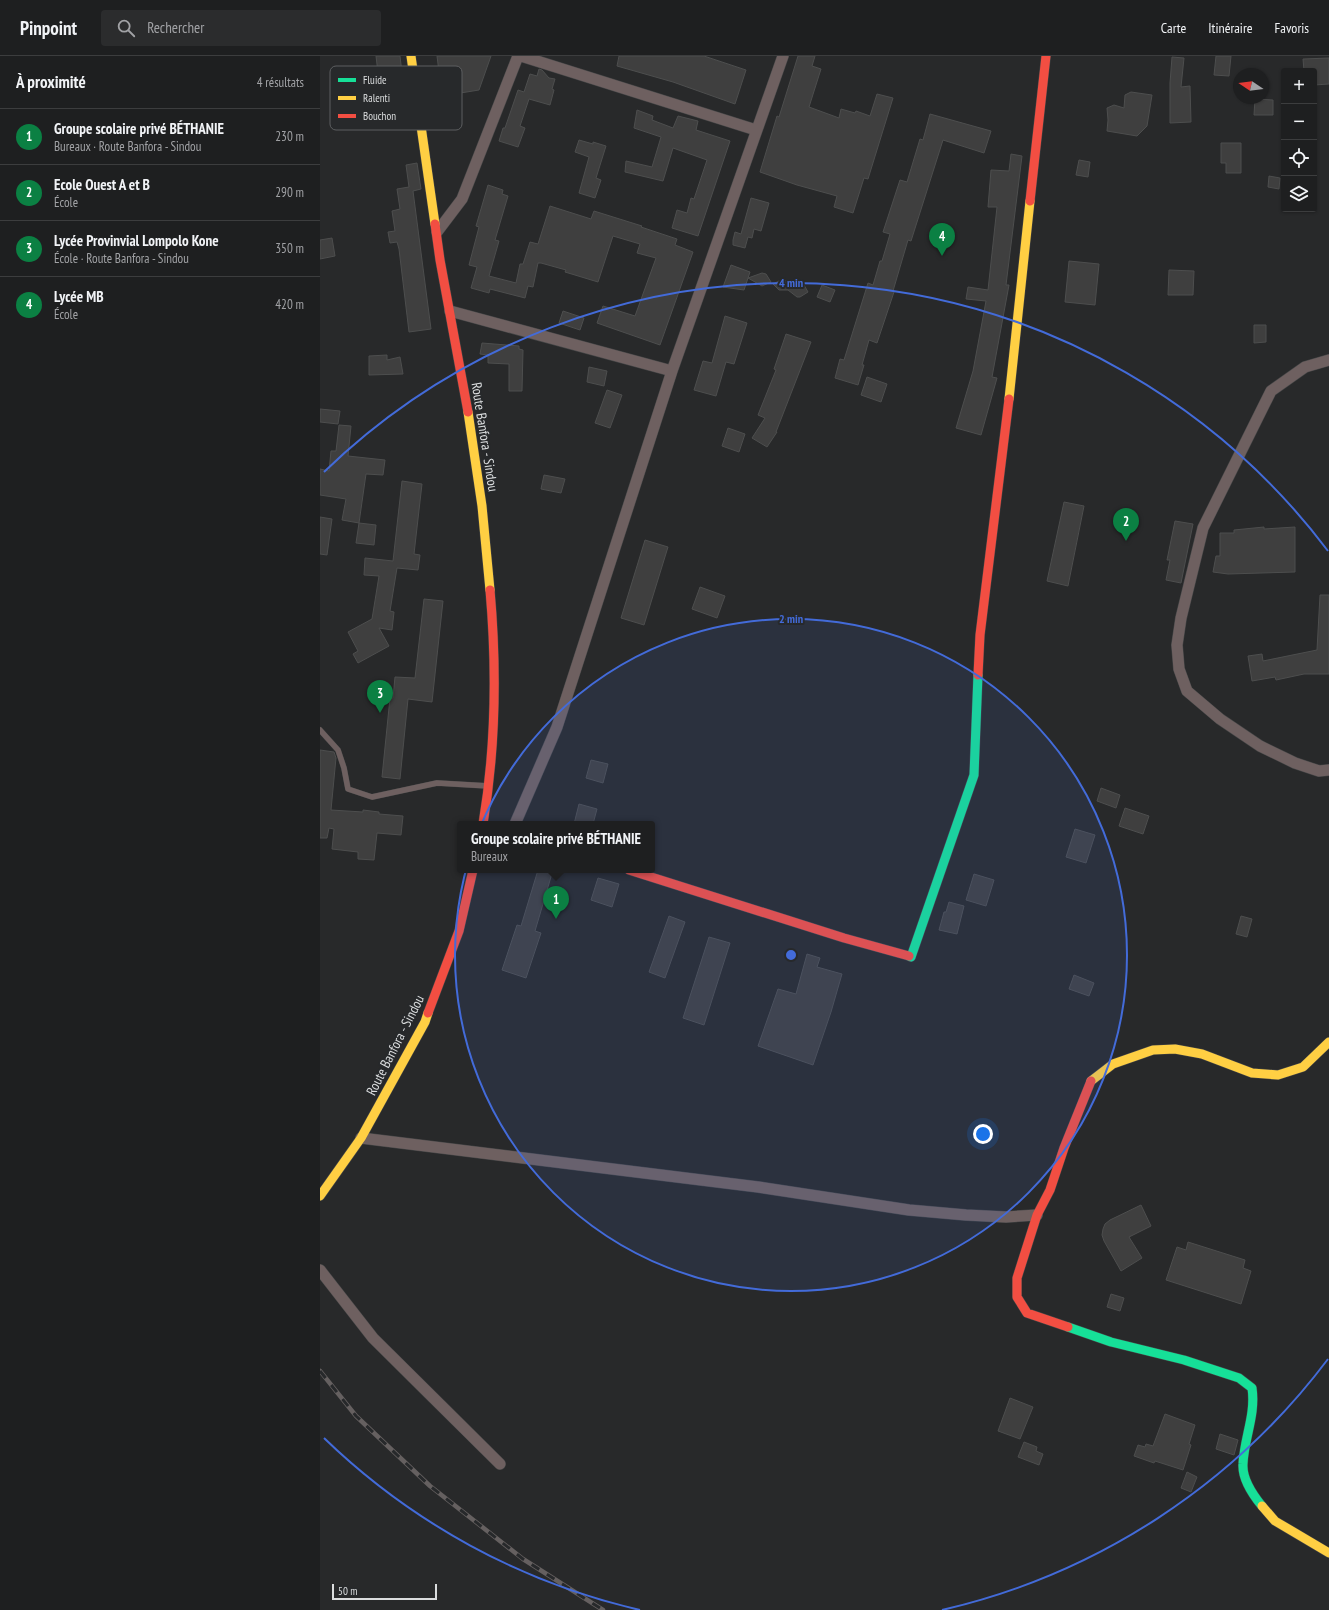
<!DOCTYPE html>
<html lang="fr">
<meta charset="utf-8">
<style>
body{margin:0;font-family:"PT Sans Narrow",sans-serif;background:#2b2c2d;color:#f1f3f6}
.controls{position:absolute;right:12px;top:12px;display:grid;overflow:hidden;border-radius:4px;box-shadow:0 1px 3px #0004}
.controls button{width:36px;height:36px;display:grid;place-items:center;padding:0;border:0;border-bottom:1px solid #3c3d3e;background:#1e1f20;color:#f1f3f6;font:20px sans-serif}
.compass{position:absolute;left:913px;top:12px;width:36px;height:36px;border-radius:50%;background:#1e1f20;box-shadow:0 1px 3px #0004;rotate:283deg}
.scale{position:absolute;left:12px;bottom:10px;width:105px;box-sizing:border-box;padding-left:4px;border:2px solid #dbddde;border-top:0;font-size:11px;line-height:14px;white-space:nowrap;color:#dbddde;-webkit-text-stroke:3px #27292b;paint-order:stroke}
.you{position:absolute;left:663px;top:1078px;width:14px;height:14px;margin:-10px;border:3px solid #fff;border-radius:50%;background:#1a73e8;box-shadow:0 0 0 6px #1a73e833}
.badge{display:grid;place-items:center;width:26px;height:26px;border-radius:50%;background:#0b8043;color:#fff;font-size:13px;font-weight:700}
.pin{position:absolute;translate:-50% -33px;filter:drop-shadow(0 1px 2px #0008)}
.pin::after{content:'';position:absolute;top:21px;width:14px;height:12px;background:inherit;clip-path:polygon(0 0,100% 0,50% 100%)}
.popup{position:absolute;left:137px;top:765px;width:198px;height:52px;box-sizing:border-box;display:grid;place-content:center;border-radius:4px;background:#1e1f20;filter:drop-shadow(0 1px 3px #0005);font-size:13px;white-space:nowrap;color:#a1a2a5}
.popup b{font-size:15px;color:#f1f3f6}
.popup::after{content:'';position:absolute;left:50%;top:100%;margin-left:-8px;border:8px solid transparent;border-top-color:#1e1f20}
.list{margin:0;padding:0;list-style:none}
h2{display:flex;justify-content:space-between;align-items:center;height:52px;margin:0;padding:0 16px;font-size:17px}
h2 small{font-size:13px;font-weight:400;color:#a1a2a5}
.list li{display:grid;grid-template-columns:26px 1fr auto;gap:12px;align-items:center;box-sizing:border-box;height:56px;padding:0 16px;border-top:1px solid #3c3d3e}
.list b{display:block;font-size:15px;white-space:nowrap}
.list p{margin:0;font-size:13px;white-space:nowrap;color:#a1a2a5}
.list em{font-size:13px;font-style:normal;color:#a1a2a5}
.icon{flex:none;width:22px;height:22px;fill:none;stroke:currentColor;stroke-width:2;stroke-linecap:round;stroke-linejoin:round}
.map{position:relative;flex:none;width:1009px;height:1554px;overflow:hidden}
header{display:flex;align-items:center;gap:24px;box-sizing:border-box;height:56px;padding:0 20px;background:#1e1f20;border-bottom:1px solid #3c3d3e}
header strong{font-size:19px}
nav{display:flex;gap:22px;margin-inline-start:auto;font-size:14px}
.search{width:280px;height:36px;background:#2b2c2d;display:flex;align-items:center;gap:10px;box-sizing:border-box;padding:0 14px;border-radius:4px;color:#a1a2a5;font-size:15px}
main{display:flex}
aside{flex:1;background:#1e1f20}
.map>svg:first-child{display:block}
.building{fill:#3f3f3f;stroke:#4d4e4e}
.lines{fill:none;stroke-linecap:round;stroke-linejoin:round}
.lane-casing{stroke:#454647;stroke-width:6}
.street-casing{stroke:#454647;stroke-width:12}
.fast-casing{stroke:#454647;stroke-width:10}
.slow-casing{stroke:#454647;stroke-width:10}
.jam-casing{stroke:#454647;stroke-width:10}
.lane{stroke:#6e6060;stroke-width:5.5}
.street{stroke:#6e6060;stroke-width:11}
.fast{stroke:#16e098;stroke-width:9}
.slow{stroke:#ffcf43;stroke-width:9}
.jam{stroke:#f24e42;stroke-width:9}
.rail-casing{stroke:#656060;stroke-width:4.5}
.rail{stroke:#27292b;stroke-width:3;stroke-dasharray:9;stroke-linecap:butt}
.ring{fill:none;stroke:#436bd9;stroke-width:2}
.labels{text-anchor:middle;dominant-baseline:central;stroke-width:4;stroke-linejoin:round;paint-order:stroke}
.street-label{font-size:14px;fill:#dbddde;stroke:#27292b}
.key{fill:#27292b;stroke:#5d5f61;stroke-width:1}
.key-label{font-size:11px;fill:#dbddde}
.centre{fill:#436bd9;stroke:#27292b;stroke-width:2}
.ring-label{font-size:12px;text-anchor:middle;font-weight:bold;fill:#436bd9;stroke:#27292b;stroke-width:4;stroke-linejoin:round;paint-order:stroke}
</style>
<header>
<strong>Pinpoint</strong>
<div class="search"><svg class="icon" aria-label="search" viewBox="0 0 24 24"><circle cx="10" cy="10" r="6"/><path d="M15 15l6 6"/></svg>Rechercher</div>
<nav><a>Carte</a><a>Itinéraire</a><a>Favoris</a></nav>
</header>
<main>
<aside>
<h2>À proximité<small>4 résultats</small></h2>
<ul class="list">
<li><span class="badge">1</span><div><b>Groupe scolaire privé BÉTHANIE</b><p>Bureaux · Route Banfora - Sindou</p></div><em>230 m</em></li>
<li><span class="badge">2</span><div><b>Ecole Ouest A et B</b><p>École</p></div><em>290 m</em></li>
<li><span class="badge">3</span><div><b>Lycée Provinvial Lompolo Kone</b><p>École · Route Banfora - Sindou</p></div><em>350 m</em></li>
<li><span class="badge">4</span><div><b>Lycée MB</b><p>École</p></div><em>420 m</em></li>
</ul>
</aside>
<div class="map">
<svg width="1009" height="1554" viewBox="0 0 1009 1554">
<rect width="100%" height="100%" fill="#28292a"/>
<path class="building" d="M56,0H80L82,17H77L81,48L62,51Z
M117,0H171L159,34L122,40Z
M299,0H384L426,14L415,48L353,26L297,10Z
M478,0H495L492,10L501,13L489,51L519,62L521,53L535,57L536,55L550,60L557,38L573,42L548,123L544,122L533,157L514,151L517,140L477,129L440,116L457,60L459,61Z
M896,0H911L909,20L894,19Z
M852,1L864,2L861,31L870,30L871,66L850,67V27Z
M1009,2V28L994,29V15H984L983,3Z
M219,13L222,14L229,22L235,23L232,33L234,34L230,49L209,43L200,70L205,72L198,91L179,85L183,72H185L198,34L204,36L210,18L217,20Z
M811,36L832,39L827,70L817,80L787,75L788,64L787,52L794,49L804,52L805,39Z
M935,43L953,44V59H934Z
M317,54L333,60L332,64L353,72L358,60L378,65L376,74L410,85L378,180L352,172L357,154L367,157L371,142L374,143L387,104L353,92L343,125L305,116L306,105L332,111L341,81L314,72Z
M610,58L671,75L664,97L623,84L591,185L588,184L573,235L574,236L557,287L549,284L542,309H544L538,329L515,322L520,303L524,304L548,227L553,229L560,205H562L570,178L563,176L580,124L587,126L600,83L603,84Z
M259,84L273,88V86L286,90L276,122L281,124L275,142L259,137L269,101L255,96Z
M901,87H921V117H906V107H901Z
M691,98L702,100L686,229H689L672,321L677,322L661,379L636,372L653,315L666,245L646,243L648,231L668,234L677,151H668L671,114L689,115Z
M759,104L770,106L768,121L756,119Z
M97,107L101,133L93,135L111,273L89,276L79,193L77,186L70,187L68,176L75,175L72,155L80,153L77,133L89,131L86,109Z
M949,120L960,122L959,133L948,131Z
M168,129L183,134L182,138L188,140L175,184L179,185L169,220L196,227L200,208H203L210,186L218,188L230,150L271,163L274,155L322,170L321,171L357,183L355,189L373,196L340,289L277,267L283,250L315,260L336,202L317,197L320,188L293,180L278,226L245,216L246,214L221,207H218L213,231L208,230L205,242L170,233L169,237L151,232L157,211L149,209L159,171L156,170Z
M431,142L449,147L441,175L434,173L432,182L428,181L425,192L413,189V184L415,176L421,178Z
M12,182L15,200L0,203V184Z
M749,205L779,208L775,249L745,246Z
M411,209L430,216L428,222L442,217L446,218L451,226L442,230L428,222L424,234L403,231Z
M849,214L874,215L873,239H848Z
M461,224H465L471,232L478,228L484,229L488,236L480,241H477L468,234H459L453,228Z
M502,229L515,234L510,246L497,241Z
M243,255L264,262L260,274L239,267Z
M405,260L427,267L414,308L406,306L396,340L374,334L383,305L392,307Z
M934,269H946V286L934,287Z
M466,278L491,286L456,376H457L447,391L432,382L445,362L438,359L456,314L454,313Z
M162,287L199,290V293L203,294L202,335H189V308L168,307V299L160,298Z
M67,299V304L80,301L83,318L49,319V300Z
M269,311L287,315L284,330L267,326Z
M547,321L567,328L561,346L541,339Z
M287,334L302,339L290,372L275,367Z
M0,353L20,355L18,368L0,366Z
M19,369L31,370L28,400L65,404L63,419L46,418L39,467L22,464L26,443L0,439V413L9,415L11,395H16Z
M408,372L425,378L419,396L402,390Z
M224,419L245,423L241,437L221,433Z
M82,425L102,428L94,498L100,499L98,514L77,512L70,555L74,556L72,574L59,572L69,590L38,607L33,598L38,595L28,576L52,563L59,520L44,519L45,502L73,505Z
M744,446L764,450L748,530L727,525Z
M0,461L12,463L7,499L0,498Z
M855,465L873,468L861,527L846,524L850,504H847Z
M39,467L56,469L54,489L36,487Z
M944,471V473L975,471V516L908,518L893,516L896,500H900V477H914V474Z
M325,484L348,491L324,569L301,562Z
M380,531L405,540L397,562L372,553Z
M1000,539H1009V618H984L956,624L955,621L932,625L928,600L942,598L943,605L997,594Z
M104,543L123,545L112,646L88,643L80,723L62,721L70,642H73L75,621L95,622Z
M0,694L14,696L16,702L11,754L43,756V754L59,756V758L83,760L81,779L57,777L54,804L38,803V796L12,793L14,773L9,772L7,782H0Z
M271,704L288,708L283,727L266,722Z
M781,732L800,739L796,752L777,745Z
M259,748L277,753L273,768H254Z
M805,752L829,760L823,778L799,770Z
M755,773L775,779L766,807L746,801Z
M218,814H233L215,875L221,877L206,922L182,914L197,869L201,870Z
M654,818L674,824L666,850L646,844Z
M278,822L299,828L292,851L271,844Z
M629,846L644,850L637,878L619,874L624,856H626Z
M349,860L365,866L345,922L329,916Z
M921,860L932,863L927,881L916,878Z
M389,881L410,887L384,969L363,962Z
M487,898L500,902L497,911L522,918L511,956L493,1009L438,990L458,933L476,938Z
M754,919L774,927L769,940L749,933Z
M821,1149L831,1170L809,1181L822,1202L801,1215L784,1185L782,1179L783,1173L785,1168L790,1164Z
M868,1186L925,1204L923,1212L931,1215L921,1248L846,1224L857,1191L866,1194Z
M791,1238L804,1242L800,1255L787,1251Z
M690,1342L713,1351L700,1383L678,1375Z
M845,1358L875,1369L869,1388L871,1389L863,1414L835,1405L834,1407L814,1400L818,1389L825,1391L826,1388L833,1390Z
M900,1378L918,1384L914,1399L896,1393Z
M704,1386L717,1391L716,1395L723,1398L719,1409L698,1401Z
M867,1416L877,1421L871,1436L861,1432Z"/>
<g class="lines">
<g class="lane-casing">
<path id="lane" d="M0,674L18,694L24,712L28,733L52,741L117,727L169,730"/>
</g>
<g class="street-casing">
<path id="street" d="M201,0L436,74
M117,176L142,143L198,0
M130,255L352,315
M1009,304L985,311L951,335L883,472L861,562L857,589L859,613L867,635L900,663L940,690L975,707L999,715L1009,714
M195,768L237,671L352,315L463,0
M41,1082L438,1131L589,1154L646,1159L686,1161L717,1159
M0,1214L53,1282L180,1408"/>
</g>
<g class="fast-casing">
<path id="fast" d="M589,900L591,901L654,719L658,619
M748,1271L791,1286L864,1304L919,1322L932,1332C936,1359 924,1382 923,1408C922,1423 933,1439 942,1450"/>
</g>
<g class="slow-casing">
<path id="slow" d="M91,0L115,168
M689,343L710,145
M148,356L162,450L170,534
M771,1025L793,1008L833,994L855,993L882,998L932,1017L958,1019L983,1011L1009,986
M0,1140L41,1082L105,966L108,957
M942,1450L955,1465L1009,1497"/>
</g>
<g class="jam-casing">
<path id="jam" d="M710,145L726,0
M115,168L120,204L148,356
M658,619L660,579L689,343
M163,768C176,690 177,613 170,534
M309,814L524,882L589,900
M108,957L139,875L153,814
M748,1271L707,1257L697,1241V1222L717,1159L730,1134L744,1092L771,1025"/>
</g>
<use href="#lane" class="lane"/>
<use href="#street" class="street"/>
<use href="#fast" class="fast"/>
<use href="#slow" class="slow"/>
<use href="#jam" class="jam"/>
<g class="rail-casing">
<path id="rail" d="M0,1315L36,1360L110,1430L203,1503L283,1554"/>
</g>
<use href="#rail" class="rail"/>
</g>
<circle cx="471" cy="899" r="336" fill="#436bd9" fill-opacity=".12"/>
<g class="ring">
<circle cx="471" cy="899" r="336"/>
<path d="M1008 1303A672 672 0 0 1 622 1554M320 1554A672 672 0 0 1 4 1382M4 416A672 672 0 0 1 1008 495"/>
</g>
<g class="labels">
<g class="street-label">
<text transform="translate(165 381) rotate(81)">Route Banfora - Sindou</text>
<text transform="translate(75 989) rotate(-63)">Route Banfora - Sindou</text>
</g>
</g>
<rect x="10" y="10" width="132" height="64" rx="6" class="key"/>
<rect x="18" y="22" width="18" height="4" fill="#16e098"/>
<rect x="18" y="40" width="18" height="4" fill="#ffcf43"/>
<rect x="18" y="58" width="18" height="4" fill="#f24e42"/>
<g class="key-label">
<text x="43" y="28">Fluide</text>
<text x="43" y="46">Ralenti</text>
<text x="43" y="64">Bouchon</text>
</g>
<circle cx="471" cy="899" r="6" class="centre"/>
<g class="ring-label">
<text x="471" y="231">4 min</text>
<text x="471" y="567">2 min</text>
</g>
</svg>
<div class="controls">
<button>+</button>
<button>−</button>
<button><svg class="icon" aria-label="locate" viewBox="0 0 24 24"><circle cx="12" cy="12" r="6"/><path d="M12 2v4M12 18v4M2 12h4M18 12h4"/></svg></button>
<button><svg class="icon" aria-label="layers" viewBox="0 0 24 24"><path d="M12 4l9 5-9 5-9-5zM3 14l9 5 9-5"/></svg></button>
</div>
<svg class="compass" viewBox="-18 -18 36 36"><path d="M0-13l5 13h-10z" fill="#e53935"/><path d="M0 13l5-13h-10z" fill="#a1a2a5"/></svg>
<div class="scale">50 m</div>
<div class="you"></div>
<div class="pin badge" style="left:236px;top:863px">1</div>
<div class="popup"><b>Groupe scolaire privé BÉTHANIE</b>Bureaux</div>
<div class="pin badge" style="left:806px;top:485px">2</div>
<div class="pin badge" style="left:60px;top:657px">3</div>
<div class="pin badge" style="left:622px;top:200px">4</div>
</div>
</main>
